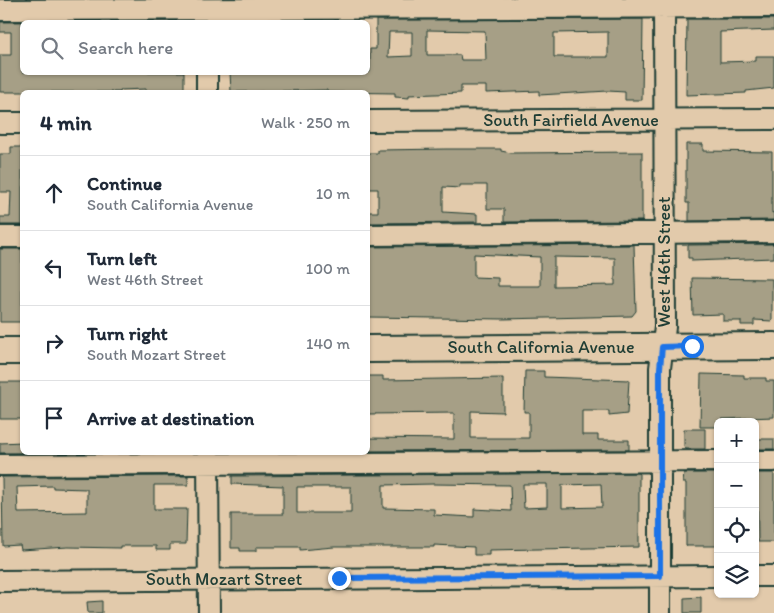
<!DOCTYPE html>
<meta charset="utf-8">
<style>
body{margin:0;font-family:Itim,sans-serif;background:#f2f2f3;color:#1f2937}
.controls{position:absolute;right:15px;bottom:15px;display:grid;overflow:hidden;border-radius:8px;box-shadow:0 1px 4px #0004}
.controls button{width:45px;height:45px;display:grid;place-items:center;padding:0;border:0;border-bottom:1px solid #e0e1e3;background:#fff;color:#1f2937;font:25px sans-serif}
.stop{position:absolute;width:15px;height:15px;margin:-11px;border:4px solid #1a73e8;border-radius:50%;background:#fff}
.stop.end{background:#1a73e8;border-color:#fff;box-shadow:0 1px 5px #0008}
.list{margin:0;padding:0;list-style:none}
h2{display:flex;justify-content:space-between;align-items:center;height:65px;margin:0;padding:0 20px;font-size:21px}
h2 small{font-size:16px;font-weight:400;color:#747a83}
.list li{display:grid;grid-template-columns:32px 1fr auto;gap:15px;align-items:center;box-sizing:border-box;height:75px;padding:0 20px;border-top:1px solid #e0e1e3}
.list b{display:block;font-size:19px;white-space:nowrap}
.list p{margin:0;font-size:16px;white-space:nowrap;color:#747a83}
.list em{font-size:16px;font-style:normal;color:#747a83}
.icon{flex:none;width:28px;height:28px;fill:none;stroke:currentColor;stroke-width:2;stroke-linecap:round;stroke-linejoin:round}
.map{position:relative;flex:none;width:774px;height:613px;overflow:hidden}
.search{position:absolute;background:#fff;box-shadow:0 1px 4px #0004;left:20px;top:20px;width:350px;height:55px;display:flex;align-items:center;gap:12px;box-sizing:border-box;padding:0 18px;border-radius:8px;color:#747a83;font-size:19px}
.panel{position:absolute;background:#fff;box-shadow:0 1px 4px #0004;left:20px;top:90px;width:350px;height:365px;border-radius:8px}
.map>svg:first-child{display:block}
.building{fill:#a69f86;stroke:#1f3d34;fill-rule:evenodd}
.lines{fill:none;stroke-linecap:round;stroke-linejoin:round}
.minor-casing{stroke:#1f3d34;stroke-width:24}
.major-casing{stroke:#1f3d34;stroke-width:30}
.minor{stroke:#e2caab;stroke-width:20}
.major{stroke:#e2caab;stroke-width:26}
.route{stroke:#1a73e8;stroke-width:6}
.labels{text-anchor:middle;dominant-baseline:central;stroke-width:4;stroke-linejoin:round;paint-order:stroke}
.street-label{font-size:18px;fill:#1f3d34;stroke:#e2caab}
</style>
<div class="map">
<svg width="774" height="613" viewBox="0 0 774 613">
<rect width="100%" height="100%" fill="#e2caab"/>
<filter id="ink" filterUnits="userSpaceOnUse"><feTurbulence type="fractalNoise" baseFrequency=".02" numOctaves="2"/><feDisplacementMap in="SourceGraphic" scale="10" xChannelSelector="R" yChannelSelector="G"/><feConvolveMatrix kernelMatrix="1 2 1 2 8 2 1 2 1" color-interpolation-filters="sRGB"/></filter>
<g filter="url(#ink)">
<path class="building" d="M643,19L642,100H625V92L608,91L539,95V91L486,93V86H461V93L409,95V98L395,97V93L327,92V90L231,92L230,72H370V49H376V20ZM427,30L485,31L486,60H461L460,55H427ZM389,32H412V56L388,57ZM608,32V57H554V33Z
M687,19H774V30L720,32V62L756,61V56H774V88L746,91V93L686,95Z
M183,21L22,22V72H184V92H146V89L120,90V92H0V55H11V32H0V22Z
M232,21H324V22H232Z
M686,144H703V151L772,152V213L774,212V220L689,221V203H686Z
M11,147H22V225H0V217H10L11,192H0V154H11Z
M446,149H501V151L511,153L642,152V221L504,222V209H487V185H460V188L443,187V212L477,214V222L368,223V212H378V189H368V153H378V150Z
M774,244V258L692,261V258H688V245Z
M634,245L636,311L632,316L503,319L368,317V247ZM474,254L540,257V286H498V278L474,277ZM554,257L615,258V285L554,286Z
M0,249H22V322H0Z
M692,278L772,279V321L754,320V325H741V321H723V314L693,315Z
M525,371H544V377L629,380L627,414L609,416V411H582V435H598V440H629V450L368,451V438L454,439V413L368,414V376H383V380L503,378V412L471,411V438H529V412H524Z
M701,374L744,375V378H766V381H774V417L722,419V422H718V427H700Z
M0,382H22V419H0Z
M684,429H705V449H686L684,446Z
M755,439H774V449H755Z
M22,442V452H112L0,453V443Z
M639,473V547L489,550V555H474V547L434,545V547H334L300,550V547H256V551H240V548H231V514H283V486L232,484V476ZM433,484L510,485L511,511L474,509V517L434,515V509L383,508V485ZM523,484H547V507L524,508ZM601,484L602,507L562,508V485ZM297,487H351V513H297Z
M684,473H718V546H686V483H683Z
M757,473H774V542H758Z
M188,476V485H154V509H187L186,544H170V550H156V546H120V548L68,547L21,550L20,545L3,546L2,477ZM53,486V488L87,489V512L18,513L17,487Z
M701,597V613H684V598Z
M102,601V613H88L87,602Z"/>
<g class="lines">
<g class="minor-casing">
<path id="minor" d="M0,10L774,7
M207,72V92
M368,121L774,119
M0,123H22
M368,235L774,232
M0,237H22
M208,453L209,613
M755,461H774
M0,465L718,461
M755,576H774
M0,581L718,576
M660,613V368L665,327L664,0"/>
</g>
<g class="major-casing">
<path id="major" d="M368,349L774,346
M0,351H22"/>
</g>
<use href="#minor" class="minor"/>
<use href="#major" class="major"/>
</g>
</g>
<g class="lines" filter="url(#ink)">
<path class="route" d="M339,578L660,576V368L662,347L692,346"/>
</g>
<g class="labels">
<g class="street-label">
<text x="571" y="120">South Fairfield Avenue</text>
<text transform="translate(664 262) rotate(-90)">West 46th Street</text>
<text x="541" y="347">South California Avenue</text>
<text x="224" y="579">South Mozart Street</text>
</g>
</g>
</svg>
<div class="controls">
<button>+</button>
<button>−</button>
<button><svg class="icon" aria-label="locate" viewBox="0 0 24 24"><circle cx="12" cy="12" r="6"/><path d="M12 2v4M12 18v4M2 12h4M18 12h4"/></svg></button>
<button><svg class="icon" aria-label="layers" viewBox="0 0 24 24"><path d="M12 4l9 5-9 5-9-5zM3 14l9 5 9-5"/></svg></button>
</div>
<div class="stop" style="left:692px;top:346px"></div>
<div class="stop end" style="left:339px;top:578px"></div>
<div class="search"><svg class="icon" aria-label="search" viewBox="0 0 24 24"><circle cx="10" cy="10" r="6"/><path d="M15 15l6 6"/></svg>Search here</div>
<section class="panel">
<h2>4 min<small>Walk · 250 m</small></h2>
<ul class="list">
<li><svg class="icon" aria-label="ahead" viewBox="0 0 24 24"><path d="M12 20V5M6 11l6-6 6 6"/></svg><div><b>Continue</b><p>South California Avenue</p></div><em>10 m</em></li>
<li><svg class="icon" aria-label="left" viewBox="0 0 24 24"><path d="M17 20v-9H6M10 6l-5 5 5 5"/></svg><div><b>Turn left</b><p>West 46th Street</p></div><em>100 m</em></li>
<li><svg class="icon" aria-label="right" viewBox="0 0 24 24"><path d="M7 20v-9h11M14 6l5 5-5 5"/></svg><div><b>Turn right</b><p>South Mozart Street</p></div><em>140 m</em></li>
<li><svg class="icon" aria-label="arrive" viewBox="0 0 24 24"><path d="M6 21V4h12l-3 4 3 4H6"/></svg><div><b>Arrive at destination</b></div></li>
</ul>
</section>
</div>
